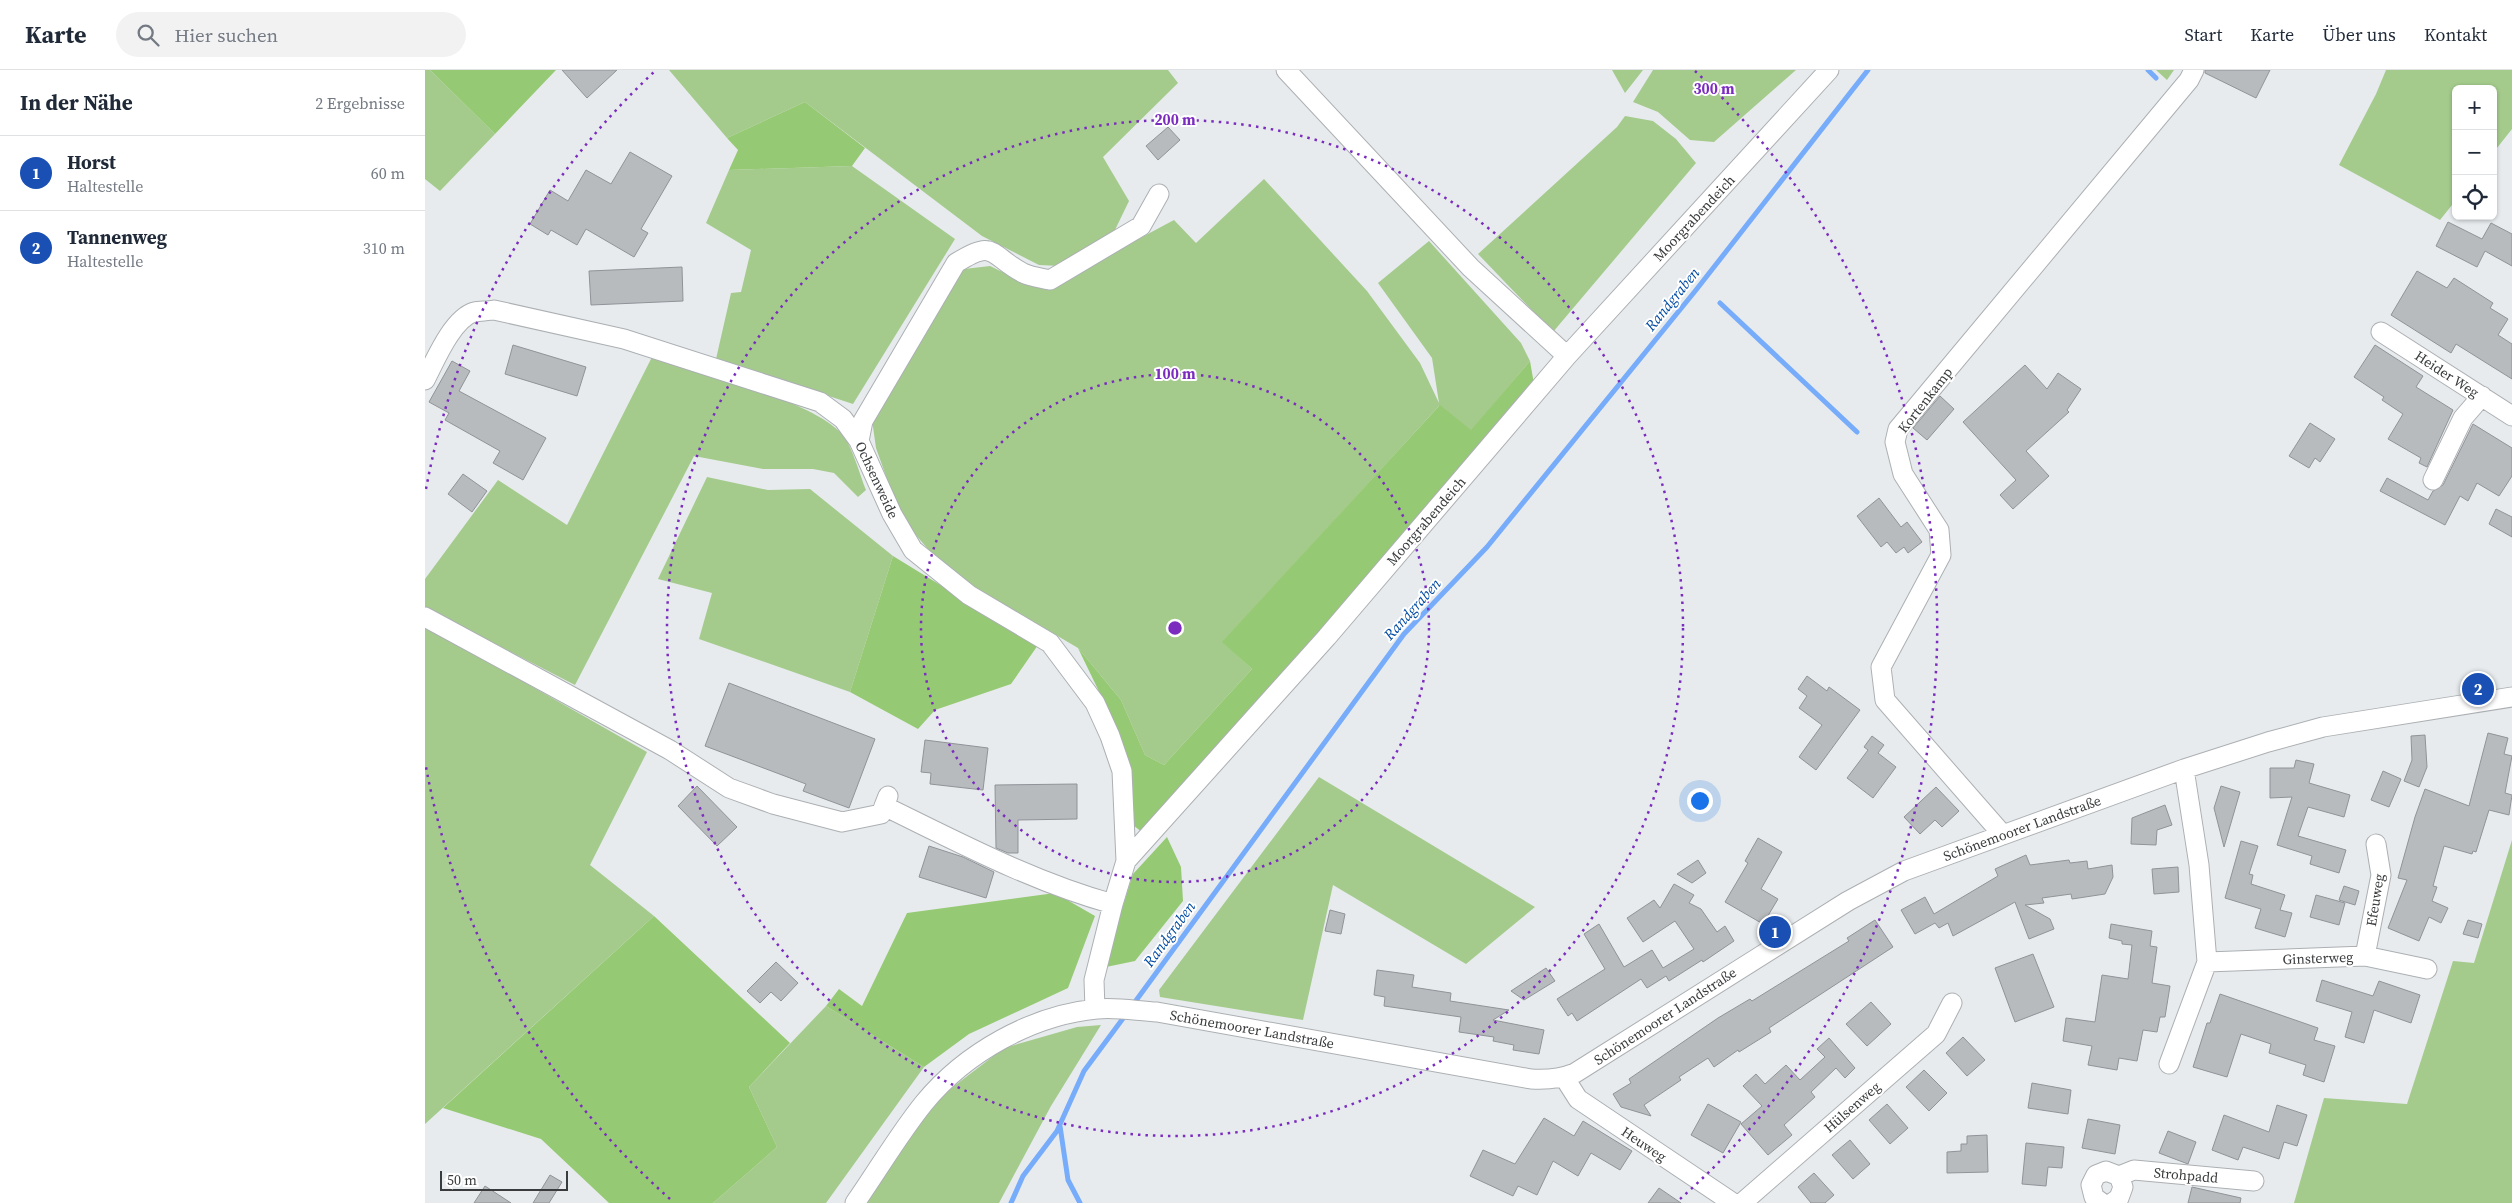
<!DOCTYPE html>
<html lang="de">
<meta charset="utf-8">
<style>
body{margin:0;font-family:"Source Serif 4",serif;background:#f2f2f3;color:#1f2937}
.controls{position:absolute;right:15px;top:15px;display:grid;overflow:hidden;border-radius:8px;box-shadow:0 1px 4px #0004}
.controls button{width:45px;height:45px;display:grid;place-items:center;padding:0;border:0;border-bottom:1px solid #e0e1e3;background:#fff;color:#1f2937;font:25px sans-serif}
.scale{position:absolute;left:15px;bottom:12px;width:128px;box-sizing:border-box;padding-left:5px;border:2px solid #393b3c;border-top:0;font-size:14px;line-height:18px;white-space:nowrap;color:#393b3c;-webkit-text-stroke:4px #fff;paint-order:stroke}
.you{position:absolute;left:1274px;top:730px;width:18px;height:18px;margin:-12px;border:4px solid #fff;border-radius:50%;background:#1a73e8;box-shadow:0 0 0 8px #1a73e833}
.badge{display:grid;place-items:center;width:32px;height:32px;border-radius:50%;background:#ea580c;color:#fff;font-size:16px;font-weight:700}
.pin{position:absolute;translate:-50% -50%;border:2px solid #fff;box-shadow:0 1px 5px #0006}
.list{margin:0;padding:0;list-style:none}
h2{display:flex;justify-content:space-between;align-items:center;height:65px;margin:0;padding:0 20px;font-size:21px}
h2 small{font-size:16px;font-weight:400;color:#747a83}
.list li{display:grid;grid-template-columns:32px 1fr auto;gap:15px;align-items:center;box-sizing:border-box;height:75px;padding:0 20px;border-top:1px solid #e0e1e3}
.list b{display:block;font-size:19px;white-space:nowrap}
.list p{margin:0;font-size:16px;white-space:nowrap;color:#747a83}
.list em{font-size:16px;font-style:normal;color:#747a83}
.icon{flex:none;width:28px;height:28px;fill:none;stroke:currentColor;stroke-width:2;stroke-linecap:round;stroke-linejoin:round}
.map{position:relative;flex:none;width:2087px;height:1133px;overflow:hidden}
header{display:flex;align-items:center;gap:30px;box-sizing:border-box;height:70px;padding:0 25px;background:#fff;border-bottom:1px solid #e0e1e3}
header strong{font-size:24px}
nav{display:flex;gap:28px;margin-inline-start:auto;font-size:18px}
.search{width:350px;height:45px;background:#f2f2f3;display:flex;align-items:center;gap:12px;box-sizing:border-box;padding:0 18px;border-radius:28px;color:#747a83;font-size:19px}
main{display:flex}
aside{flex:1;background:#fff}
.map>svg:first-child{display:block}
.green{fill:#a4cb8c}
.forest{fill:#96c973}
.lines{fill:none;stroke-linecap:round;stroke-linejoin:round}
.stream{stroke:#77acfa;stroke-width:5}
.building{fill:#b7bbbe;stroke:#909397}
.minor-casing{stroke:#acb0b3;stroke-width:21}
.minor{stroke:#fff;stroke-width:19}
.ring{fill:none;stroke:#7b2cbf;stroke-width:2.5;stroke-dasharray:2.5 5}
.labels{text-anchor:middle;dominant-baseline:central;stroke-width:4;stroke-linejoin:round;paint-order:stroke}
.street-label{font-size:14px;fill:#393b3c;stroke:#fff}
.water-label{font-size:15px;font-style:italic;fill:#004aa2;stroke:#fff}
.centre{fill:#7b2cbf;stroke:#fff;stroke-width:2.5}
.ring-label{font-size:15px;text-anchor:middle;font-weight:bold;fill:#7b2cbf;stroke:#fff;stroke-width:4;stroke-linejoin:round;paint-order:stroke}
</style>
<header>
<strong>Karte</strong>
<div class="search"><svg class="icon" aria-label="search" viewBox="0 0 24 24"><circle cx="10" cy="10" r="6"/><path d="M15 15l6 6"/></svg>Hier suchen</div>
<nav><a>Start</a><a>Karte</a><a>Über uns</a><a>Kontakt</a></nav>
</header>
<main>
<aside>
<h2>In der Nähe<small>2 Ergebnisse</small></h2>
<ul class="list">
<li><span class="badge" style="background:#1a4fb4">1</span><div><b>Horst</b><p>Haltestelle</p></div><em>60 m</em></li>
<li><span class="badge" style="background:#1a4fb4">2</span><div><b>Tannenweg</b><p>Haltestelle</p></div><em>310 m</em></li>
</ul>
</aside>
<div class="map">
<svg width="2087" height="1133" viewBox="0 0 2087 1133">
<rect width="100%" height="100%" fill="#e7ebee"/>
<path class="green" d="M0,0H5L70,64L15,121L0,109Z
M244,0H743L753,13L678,87L704,131L689,162L635,196L614,195L557,166L380,32L302,68Z
M1187,0H1218L1200,23Z
M1228,0H1371L1289,72L1265,70L1233,42L1208,32Z
M1731,0H1749L1742,10Z
M1961,0H2087V59L2068,83V19H2031V130L2015,150L1914,95L1951,24Z
M1200,46L1228,51L1251,69L1271,93L1128,262L1053,184L1192,57Z
M427,96L530,169L428,334L291,289L306,223L316,222L326,180L281,153L304,100Z
M839,109L942,221L995,293L1014,333L1007,288L953,213L1004,171L1096,273L1105,291L1046,361L1014,336L798,572L827,599L739,695L720,685L696,630L653,578L541,512L509,486L483,456L468,426L451,378L447,350L539,199L565,196L600,213L620,219L749,150L771,173Z
M227,287C271,301 394,332 419,367C428,379 435,405 441,420L433,427L409,403L388,399H338L269,386L150,615L0,538V509L73,410L142,455Z
M282,407L343,420L385,419L468,486L425,622L274,569L287,523L233,509Z
M0,556L222,682L165,795L229,846L0,1054Z
M894,707L1110,837L1041,894L908,815L878,950L735,927L734,920Z
M2087,770V1133H1869L1899,1028L1982,1034L2028,891L2049,893Z
M401,936L499,997L401,1133H288L352,1077L324,1017Z
M676,955L626,1036L574,1133H442L503,1036L579,978L652,957Z"/>
<path class="forest" d="M5,0H131L70,64Z
M380,32L440,78L427,96L304,100L313,80L302,68Z
M1105,291L1109,314L1088,345L718,763L708,755L706,718L695,665L653,578L696,630L720,685L739,695L827,599L797,572L1015,335L1046,360Z
M468,486L613,575L586,614L510,640L493,659L425,622Z
M742,767L756,797L758,831L710,891L681,897L690,861L708,804Z
M630,823L670,846L643,918L544,964L499,997L401,936L414,919L437,936L482,843Z
M229,846L365,973L324,1017L352,1077L288,1133H184L116,1069L18,1038Z"/>
<g class="lines">
<path class="stream" d="M1723,0L1731,8
M1295,233L1432,362
M707,936L979,564L1062,477L1271,220L1443,0
M635,1056L643,1110L655,1133
M586,1133L598,1106L632,1061L659,1001L702,943"/>
</g>
<path class="building" d="M137,0H192L162,28Z
M1780,0H1845L1831,28L1780,3Z
M743,57L755,70L733,90L721,76Z
M205,82L247,106L216,159L223,163L209,187L161,159L152,175L126,160L123,165L105,154L125,120L143,131L161,100L186,114Z
M2023,152L2057,169L2066,153L2087,164V196L2060,181L2052,197L2011,176Z
M257,197L258,231L166,235L164,201Z
M1992,201L2022,218L2029,208L2068,233L2065,238L2083,249L2073,265L2087,274V309L2031,274L2026,283L1966,245Z
M88,275L161,297L152,326L80,304Z
M1950,275L1998,306L1991,317L2028,340L2002,397L1994,393L1996,388L1963,369L1978,344L1957,330L1959,327L1929,307Z
M27,291L45,301L34,321L121,368L98,410L68,393L75,381L20,350L24,343L4,332Z
M1600,295L1622,319L1633,303L1656,319L1642,340L1644,342L1601,381L1624,406L1588,439L1575,425L1591,410L1538,352Z
M1515,326L1529,339L1502,370L1488,358Z
M1885,353L1910,369L1895,392L1890,388L1884,398L1864,386Z
M2048,354L2087,378V406L2074,426L2052,413L2043,431L2035,426L2020,455L1955,421L1962,408L2003,430L2008,421L2018,415Z
M38,404L62,421L47,442L23,424Z
M1454,428L1476,457L1482,452L1497,472L1483,483L1479,477L1471,483L1462,472L1456,477L1432,446Z
M2071,439L2087,447V467L2064,454Z
M1382,606L1402,621L1404,617L1435,640L1391,700L1374,687L1397,655L1374,638L1382,626L1373,619Z
M304,613L450,669L424,738L378,721L381,714L280,676Z
M2063,663L2083,668L2079,684L2087,686L2080,723L2087,725L2084,745L2064,740L2051,782L2048,781L2047,784L2019,776L2008,816L2012,817L2007,831L2023,838L2016,853L2004,847L1994,871L1963,858L1982,810L1973,808L1990,747L2000,719L2044,736Z
M2000,665L2002,697L1994,717L1979,711L1987,690L1986,666Z
M1447,666L1459,675L1453,683L1471,697L1448,728L1422,708L1443,680L1439,677Z
M500,670L563,678L558,720L505,714L506,703L496,702Z
M1871,690L1889,694L1884,713L1925,725L1919,747L1883,737L1873,766L1921,780L1914,803L1885,794L1887,786L1852,775L1867,727L1845,728V698H1869Z
M1958,701L1976,709L1964,737L1946,730Z
M652,714V749L593,750V783H583L571,778L570,715Z
M272,716L312,757L292,776L253,736Z
M1796,716L1815,722L1799,777L1789,738Z
M1511,717L1534,741L1517,757L1510,750L1495,764L1479,747Z
M1740,735L1747,755L1732,760L1731,775L1706,774L1707,748Z
M1333,768L1357,782L1336,819L1353,829L1338,854L1300,832L1323,793L1320,791Z
M1816,771L1833,776L1824,804L1828,805L1826,814L1860,825L1855,840L1867,843L1860,867L1830,858L1836,839L1800,828Z
M504,776L538,787L569,802L561,828L494,807Z
M1601,785L1605,795L1644,790L1645,793L1662,791L1663,799L1687,795L1688,807L1680,824L1647,829L1646,824L1617,828L1619,833L1600,835L1625,849L1629,859L1604,869L1590,832L1528,866L1523,853L1514,858L1510,853L1490,864L1476,840L1500,827L1509,844L1573,806L1570,799Z
M1273,790L1281,803L1267,813L1252,804Z
M1753,797L1754,822L1729,824L1727,799Z
M1249,814L1269,825L1264,833L1276,839L1292,862L1300,856L1309,871L1278,892L1277,890L1244,911L1241,906L1222,918L1216,909L1152,951L1147,943L1143,946L1132,929L1180,899L1159,864L1174,854L1199,897L1227,880L1238,898L1269,879L1250,851L1218,872L1202,848L1229,830L1235,838Z
M1919,816L1934,821L1930,835L1914,830Z
M1891,825L1920,833L1914,855L1885,847Z
M905,840L920,844L916,864L900,861Z
M1450,850L1468,877L1344,958L1346,962L1314,982L1313,980L1289,997L1283,988L1254,1007L1256,1010L1219,1035L1226,1046L1196,1037L1188,1024L1206,1013L1204,1009L1293,948L1325,929L1327,931L1424,871L1422,868Z
M2043,850L2057,854L2053,868L2038,864Z
M1686,854L1727,861L1725,876L1732,877L1727,913L1745,916L1740,947H1735L1732,962L1718,960L1712,991L1694,988L1692,1000L1663,995L1667,976L1638,971L1641,948L1670,952L1677,905L1703,909L1707,875L1697,874V871L1684,868Z
M1608,884L1629,937L1590,952L1570,898Z
M351,892L373,913L356,931L346,922L335,933L322,921Z
M1121,898L1130,911L1099,930L1086,921Z
M952,900L989,905L987,917L1026,923L1025,931L1084,940L1068,950L1119,960L1114,984L1088,980L1089,975L1068,971L1069,967L1034,962L1036,947L959,936L960,927L949,925Z
M1897,910L1948,926L1954,911L1995,925L1986,953L1949,940L1939,973L1920,967L1927,942L1891,931Z
M1795,924L1893,958L1889,970L1910,976L1899,1012L1878,1005L1881,995L1844,983L1846,974L1816,964L1802,1007L1768,997L1782,953H1785Z
M1446,932L1466,954L1442,976L1421,954Z
M1538,967L1560,990L1542,1006L1521,983Z
M1404,968L1430,998L1420,1008L1411,998L1386,1022L1390,1027L1359,1055L1367,1065L1343,1085L1316,1054L1337,1036L1318,1016L1331,1004L1340,1014L1361,995L1375,1010L1400,987L1392,979Z
M1499,1000L1522,1023L1504,1041L1481,1017Z
M1607,1013L1646,1020L1643,1044L1603,1038Z
M1283,1034L1316,1052L1298,1083L1266,1065Z
M1462,1034L1483,1058L1465,1074L1444,1050Z
M1852,1035L1882,1045L1872,1076L1859,1072L1854,1089L1818,1077L1813,1090L1787,1080L1799,1045L1844,1062Z
M1119,1048L1149,1066L1158,1051L1207,1081L1195,1100L1166,1083L1153,1106L1128,1091L1112,1125L1093,1116L1088,1126L1045,1106L1058,1080L1090,1094Z
M1663,1049L1695,1055L1690,1084L1657,1078Z
M1743,1061L1771,1072L1763,1094L1734,1083Z
M1562,1065L1563,1102L1522,1103V1082L1536,1081V1074H1542V1066Z
M1425,1070L1445,1094L1428,1109L1407,1085Z
M1601,1073L1639,1077L1637,1098L1623,1097L1621,1116L1597,1114Z
M1389,1103L1409,1125L1400,1133H1386L1373,1117Z
M125,1105L137,1112L124,1133H108Z
M60,1116L86,1133H49Z
M1767,1117L1816,1128L1815,1133H1763Z
M1234,1118L1256,1133H1223Z"/>
<g class="lines">
<g class="minor-casing">
<path id="minor" d="M861,0L1046,198L1142,286
M1956,262L2087,346
M0,310C10,291 27,249 49,242C55,241 63,241 69,240L199,269L395,332L418,349L434,371L467,444L488,480L544,525L625,573L670,633L685,666L697,701L701,791
M434,371L438,351L531,193C571,168 564,185 598,203C606,207 617,208 625,210L716,156L734,124
M2008,410L2038,348L2057,326
M0,547L245,680L304,718L348,734L417,752L456,744L463,726
M459,736C533,772 608,812 688,834
M1578,765L1460,630L1456,597L1516,485L1514,460L1478,404L1470,372L1473,359L1764,10L1769,0
M1940,886L1956,805L1951,774
M1782,892L1940,886L2002,899
M670,939L669,910L688,834L701,791L902,567L1142,286L1404,0
M1744,994L1782,892L1774,795L1759,699
M1139,1007L1153,1029L1308,1133
M1694,1106L1709,1100L1829,1111
M430,1133C453,1100 474,1064 499,1033C540,983 607,945 672,939C692,937 712,941 732,942L1106,1009C1122,1010 1135,1009 1150,1003L1423,831L1479,801L1759,699L1843,672L1898,657L2087,627
M1317,1133L1511,964L1527,933
M1677,1133L1669,1127L1666,1115L1671,1105L1681,1101L1694,1106L1698,1117L1694,1128L1687,1133"/>
</g>
<use href="#minor" class="minor"/>
</g>
<g class="ring">
<circle cx="750" cy="558" r="254"/>
<circle cx="750" cy="558" r="508"/>
<path d="M245 1129A762 762 0 0 1 1 697M1 419A762 762 0 0 1 230 1M1270 1A762 762 0 0 1 1255 1129"/>
</g>
<g class="labels">
<g class="street-label">
<text transform="translate(1269 148) rotate(-47)">Moorgrabendeich</text>
<text transform="translate(2022 304) rotate(33)">Heider Weg</text>
<text transform="translate(1500 330) rotate(-52)">Kortenkamp</text>
<text transform="translate(452 410) rotate(65)">Ochsenweide</text>
<text transform="translate(1001 451) rotate(-49)">Moorgrabendeich</text>
<text transform="translate(1597 758) rotate(-20)">Schönemoorer Landstraße</text>
<text transform="translate(1950 830) rotate(-81)">Efeuweg</text>
<text transform="translate(1893 888) rotate(-2)">Ginsterweg</text>
<text transform="translate(1240 946) rotate(-33)">Schönemoorer Landstraße</text>
<text transform="translate(827 959) rotate(10)">Schönemoorer Landstraße</text>
<text transform="translate(1427 1037) rotate(-41)">Hülsenweg</text>
<text transform="translate(1219 1074) rotate(34)">Heuweg</text>
<text transform="translate(1761 1105) rotate(5)">Strohpadd</text>
</g>
<g class="water-label">
<text transform="translate(1247 229) rotate(-51)">Randgraben</text>
<text transform="translate(987 539) rotate(-48)">Randgraben</text>
<text transform="translate(744 864) rotate(-54)">Randgraben</text>
</g>
</g>
<circle cx="750" cy="558" r="8" class="centre"/>
<g class="ring-label">
<text x="1289" y="24">300 m</text>
<text x="750" y="55">200 m</text>
<text x="750" y="309">100 m</text>
</g>
</svg>
<div class="controls">
<button>+</button>
<button>−</button>
<button><svg class="icon" aria-label="locate" viewBox="0 0 24 24"><circle cx="12" cy="12" r="6"/><path d="M12 2v4M12 18v4M2 12h4M18 12h4"/></svg></button>
</div>
<div class="scale">50 m</div>
<div class="you"></div>
<div class="pin badge" style="left:1350px;top:862px;background:#1a4fb4">1</div>
<div class="pin badge" style="left:2053px;top:619px;background:#1a4fb4">2</div>
</div>
</main>
